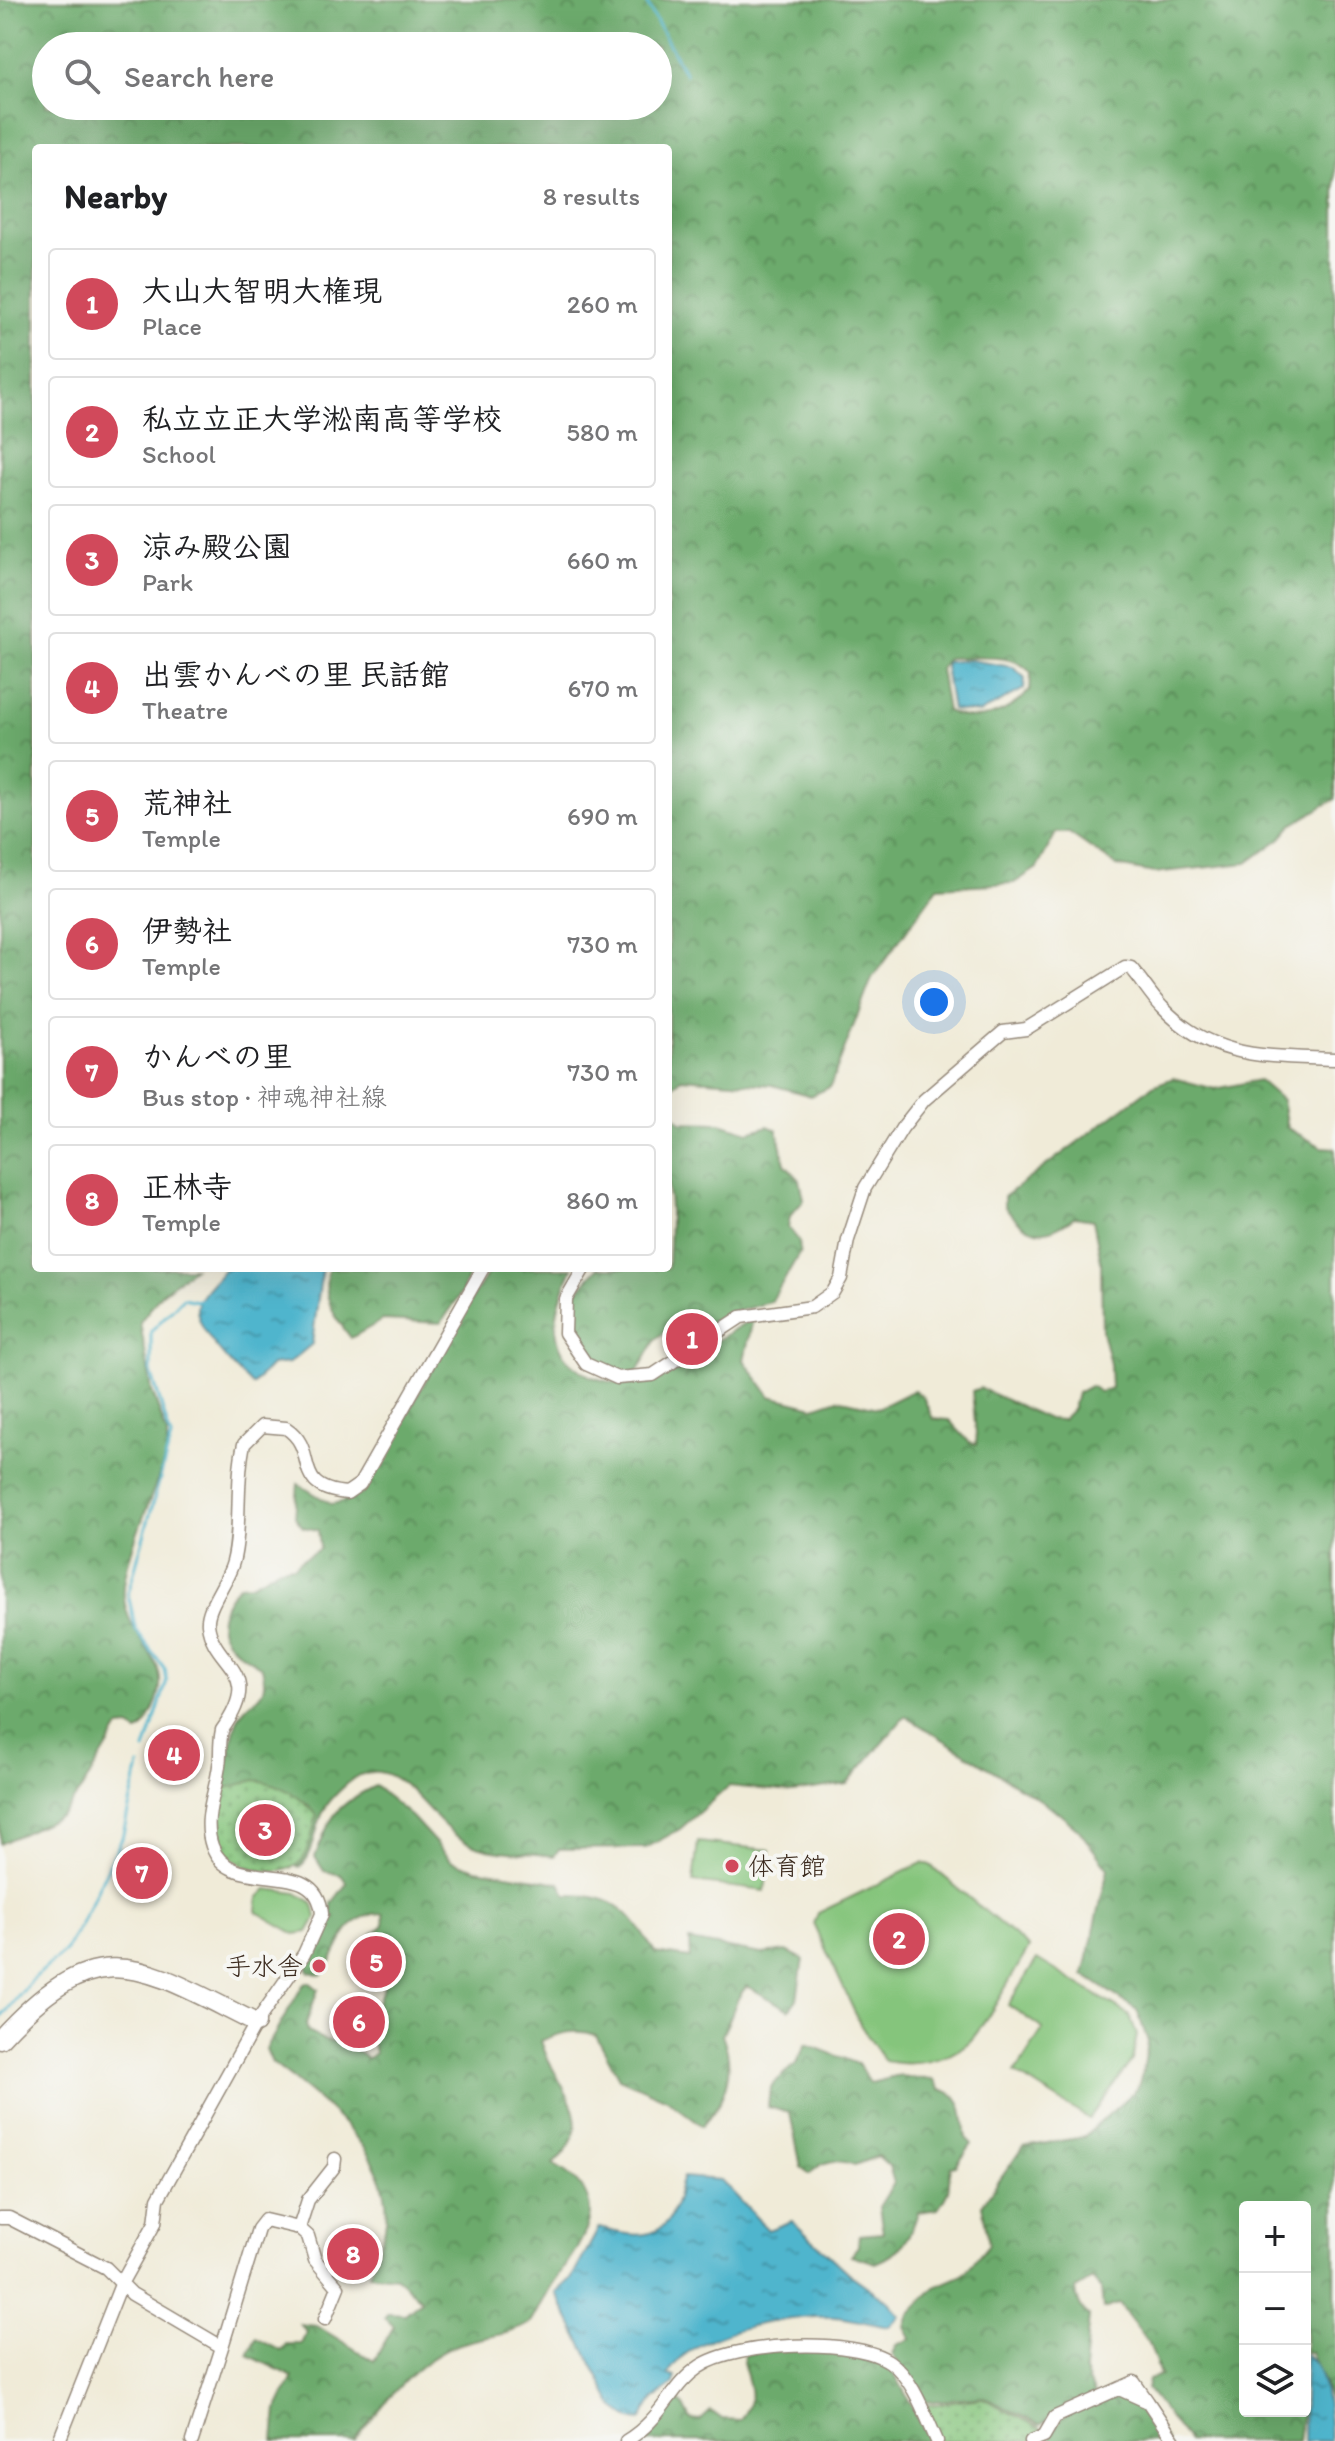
<!DOCTYPE html>
<meta charset="utf-8">
<style>
body{margin:0;font-family:Itim,"Klee One",sans-serif;background:#f2f2f2;color:#202124}
.controls{position:absolute;right:24px;bottom:24px;display:grid;overflow:hidden;border-radius:8px;box-shadow:0 8px 32px #0002}
.controls button{width:72px;height:72px;display:grid;place-items:center;padding:0;border:0;border-bottom:2px solid #e0e0e0;background:#fff;color:#202124;font:40px sans-serif}
.you{position:absolute;left:934px;top:1002px;width:28px;height:28px;margin:-20px;border:6px solid #fff;border-radius:50%;background:#1a73e8;box-shadow:0 0 0 12px #1a73e833}
.badge{display:grid;place-items:center;width:52px;height:52px;border-radius:50%;background:#d1495b;color:#fff;font-size:26px;font-weight:700}
.pin{position:absolute;translate:-50% -50%;border:4px solid #fff;box-shadow:0 2px 8px #0006}
.list{margin:0;padding:0;list-style:none}
h2{display:flex;justify-content:space-between;align-items:center;height:104px;margin:0;padding:0 32px;font-size:34px}
h2 small{font-size:26px;font-weight:400;color:#757577}
.list li{display:grid;grid-template-columns:52px 1fr auto;gap:24px;align-items:center;box-sizing:border-box;height:112px;margin:0 16px 16px;padding:0 16px;border:2px solid #e0e0e0;border-radius:8px}
.list b{display:block;font-size:30px;white-space:nowrap}
.list p{margin:0;font-size:26px;white-space:nowrap;color:#757577}
.list em{font-size:26px;font-style:normal;color:#757577}
.icon{flex:none;width:44px;height:44px;fill:none;stroke:currentColor;stroke-width:2;stroke-linecap:round;stroke-linejoin:round}
.map{position:relative;flex:none;width:1335px;height:2441px;overflow:hidden}
.search{position:absolute;background:#fff;box-shadow:0 8px 32px #0002;left:32px;top:32px;width:640px;height:88px;display:flex;align-items:center;gap:20px;box-sizing:border-box;padding:0 28px;border-radius:44px;color:#757577;font-size:30px}
.panel{position:absolute;background:#fff;box-shadow:0 8px 32px #0002;left:32px;top:144px;width:640px;height:1128px;border-radius:8px}
.map>svg:first-child{display:block}
.grass{fill:#85c57c;stroke:#60784d;stroke-width:2}
.forest{fill:url(#forest-crowns);stroke:#546a45;stroke-width:2;fill-rule:evenodd}
.park{fill:url(#park-dots);stroke:#60784d;stroke-width:2}
.water{fill:url(#water-ripples);stroke:#457076;stroke-width:2}
.lines{fill:none;stroke-linecap:round;stroke-linejoin:round}
.stream{stroke:#4fb5cd;stroke-width:3}
.street-casing{stroke:#968a7b;stroke-width:15}
.secondary-casing{stroke:#968a7b;stroke-width:21}
.street{stroke:#fff;stroke-width:12}
.secondary{stroke:#fff;stroke-width:18}
.poi-dot{fill:#d1495b;stroke:#f6f6f2;stroke-width:3}
.labels{text-anchor:middle;dominant-baseline:central;stroke-width:8;stroke-linejoin:round;paint-order:stroke}
.poi-label{font-size:26px;fill:#3b2a1e;stroke:#f6f6f2;text-anchor:start}
</style>
<div class="map">
<svg width="1335" height="2441" viewBox="0 0 1335 2441">
<defs>
<pattern id="forest-crowns" width="20" height="18" patternUnits="userSpaceOnUse" patternTransform="scale(2)"><rect width="20" height="18" fill="#6caa6c"/><path d="M2 6a3 3 0 1 1 6 0M12 15a3 3 0 1 1 6 0" fill="none" stroke="#5a8b58"/></pattern>
<pattern id="park-dots" width="8" height="8" patternUnits="userSpaceOnUse" patternTransform="scale(2)"><rect width="8" height="8" fill="#85c57c"/><path d="M2 2h.1M6 6h.1" fill="none" stroke="#6ea065" stroke-width="1.8" stroke-linecap="round"/></pattern>
<pattern id="water-ripples" width="26" height="14" patternUnits="userSpaceOnUse" patternTransform="scale(2)"><rect width="26" height="14" fill="#4fb5cd"/><path d="M2 4q2-2 4 0t4 0M15 11q2-2 4 0t4 0" fill="none" stroke="#4393a6"/></pattern>
</defs>
<rect width="100%" height="100%" fill="#f6f6f2"/>
<filter id="ink" filterUnits="userSpaceOnUse"><feTurbulence type="fractalNoise" baseFrequency=".0125" numOctaves="2"/><feDisplacementMap in="SourceGraphic" scale="16" xChannelSelector="R" yChannelSelector="G"/><feConvolveMatrix kernelMatrix="1 2 1 2 8 2 1 2 1" color-interpolation-filters="sRGB"/></filter>
<filter id="wash" filterUnits="userSpaceOnUse"><feTurbulence type="fractalNoise" baseFrequency=".006" numOctaves="4" result="noise"/><feDisplacementMap in="SourceGraphic" scale="32" xChannelSelector="R" yChannelSelector="G"/><feGaussianBlur stdDeviation="1.8" result="paint"/><feColorMatrix in="noise" values="0 0 0 0 0 0 0 0 0 0 0 0 0 0 0 0 0 1.4 0 .05"/><feComposite in="paint" operator="in"/></filter>
<g filter="url(#wash)">
<rect width="100%" height="100%" fill="#f0ebd8"/>
<path class="grass" d="M698,1842L770,1850L765,1891L693,1882Z
M922,1863L930,1865L1029,1948C1016,1968 983,2030 968,2043C946,2062 912,2067 885,2061L861,2026L814,1924L818,1913Z
M267,1889L296,1893L313,1903L316,1918L308,1932L295,1934L257,1912L258,1898Z
M1037,1959L1129,2015L1137,2035L1132,2060L1089,2119L1015,2073L1043,2029L1008,2005Z"/>
<path class="forest" d="M0,0H1335V799L1292,825L1281,838L1247,863L1154,873L1117,866L1069,833H1056L1037,868L1014,883L938,887L872,978L830,1087L811,1096L772,1085L681,1078L669,1091L670,1110L681,1122L720,1123L749,1132L768,1126L777,1130L785,1164L800,1180L804,1200L790,1216L788,1227L799,1241L800,1252L771,1302L734,1312L710,1328L675,1325L656,1339L636,1374C586,1366 573,1345 573,1296L598,1268H668C668,1251 673,1205 668,1193V148H36V1268H194L161,1294L140,1322L152,1391L167,1434V1452C157,1488 120,1563 124,1598C130,1647 177,1658 154,1708C150,1717 147,1727 138,1732L129,1727L119,1728L82,1789L62,1815L0,1844ZM46,46H658V106H46ZM948,658C971,659 1017,651 1031,674L1030,690C1009,714 977,726 947,711L940,669Z
M1173,1078L1215,1089L1259,1080L1282,1100L1287,1128L1322,1147L1335,1148V2441L1332,2404L1311,2352H1305V2207H1245V2411H1302L1298,2441H1188L1147,2389L1149,2379L1160,2375L1149,2343L1119,2304L1103,2309L1101,2289L1092,2279L1076,2289C1076,2299 1081,2311 1089,2316L1084,2370L1095,2395L1040,2425L984,2397L926,2402L892,2354L896,2345L911,2339L905,2327L909,2314L935,2287L963,2275L989,2244L982,2205L1023,2147L1084,2137L1137,2089L1143,2071L1148,2042L1137,2010L1084,1975L1108,1869L1078,1829L1050,1806L905,1716L847,1784L792,1792L729,1786L680,1829L646,1848L559,1849L554,1856C525,1851 498,1855 469,1843C428,1827 396,1740 347,1784C339,1791 327,1803 323,1812C314,1830 315,1856 299,1867L221,1842C210,1813 223,1785 229,1756C232,1744 233,1730 238,1719C249,1694 271,1704 262,1667C222,1644 204,1625 239,1585L251,1584L280,1568L294,1566C301,1557 311,1556 320,1548L318,1530L303,1527L295,1517L298,1484L331,1504L342,1502L370,1484L456,1324L491,1268H572C560,1296 545,1334 569,1361C582,1374 594,1379 612,1382C670,1394 705,1340 753,1319L744,1360L770,1396L814,1407L838,1399L878,1408L914,1390L923,1397L933,1419L949,1420L970,1443L977,1444L972,1391L980,1388L1048,1419L1062,1420L1073,1409L1077,1393L1090,1386L1100,1392L1111,1388L1110,1364L1102,1331L1101,1261L1093,1220L1074,1217C1043,1240 1027,1235 1004,1206V1197L1153,1086Z
M329,1268H471L462,1292L441,1323L383,1320L351,1338C335,1318 320,1295 329,1268Z
M375,1786L412,1817L452,1861L476,1869L560,1883L566,1895C616,1894 631,1912 655,1953L690,1958L689,1941L762,1954L787,1951L803,1959L797,1999L789,2010L747,1986C733,2000 733,2018 722,2034C736,2069 727,2099 702,2126L667,2099L619,2078L596,2035C577,2028 559,2033 541,2041C555,2089 604,2120 553,2164C618,2201 584,2238 552,2285C544,2297 539,2311 531,2323C508,2336 484,2336 460,2344C415,2360 383,2404 355,2441H274L277,2410L293,2377L248,2355L256,2338L281,2351L286,2344H301L307,2332L300,2324L317,2326L374,2361L394,2326L384,2318L388,2313L405,2314L422,2300L396,2277L369,2274C374,2259 382,2243 385,2227C399,2157 320,2100 272,2063L266,2049L303,1985L309,1982L318,1989L306,2024L308,2032L324,2040L346,2042L367,2059L375,2053L367,2029L386,1981L384,1970L363,1949V1942L384,1925L383,1913C338,1915 344,1952 321,1975L309,1972L305,1962L330,1927L332,1903L347,1883L341,1875L324,1871L315,1857C331,1816 334,1806 375,1786Z
M806,2044L858,2064L870,2083L900,2076L934,2080L939,2089C968,2095 962,2116 966,2138L972,2144L956,2166L951,2167C946,2189 954,2186 938,2209L918,2212C911,2236 901,2254 876,2263L851,2255L858,2246L859,2235L883,2233L879,2207L894,2183L889,2166L878,2156L855,2165C837,2159 823,2159 810,2174L801,2167L790,2113L768,2107L770,2087L796,2064Z
M765,2350L837,2351L891,2367L931,2441H646L678,2401L684,2406L691,2420L700,2421L711,2411L722,2419L740,2420C758,2396 749,2387 743,2362L745,2355Z
M1123,2397L1144,2410L1167,2441H1048L1061,2419L1110,2398Z"/>
<path class="park" d="M255,1780C279,1783 300,1796 317,1815C313,1828 310,1852 301,1861C281,1883 225,1868 218,1838C214,1823 220,1804 224,1789Z
M983,2398L1040,2428L1044,2435L1030,2441H938L921,2406Z"/>
<path class="water" d="M969,660L1013,667L1025,678L1024,689L980,713L952,710L945,666L947,662Z
M225,1268H322L312,1344L289,1363L271,1365L252,1385C237,1371 190,1325 198,1303C203,1290 217,1280 225,1268Z
M683,2177L721,2180L768,2230L792,2221L848,2273L889,2302L900,2316L889,2327C871,2324 852,2318 833,2317C789,2315 690,2330 668,2375L676,2377L673,2385L653,2400L641,2420L631,2419L614,2407L556,2293L572,2278L599,2228C621,2234 654,2243 669,2219C676,2208 678,2190 683,2177Z
M1305,2354C1325,2362 1330,2421 1330,2441H1303Z"/>
<g class="lines">
<path class="stream" d="M645,0L685,74
M145,1750L167,1681L165,1669L136,1630L128,1594L171,1438L151,1372V1331L183,1298L202,1302
M0,2019L31,1981L66,1950L84,1918L122,1838L139,1766"/>
</g>
</g>
<g filter="url(#ink)">
<g class="lines">
<g class="street-casing">
<path id="street" d="M584,1268L566,1299L565,1333L586,1364L617,1378L653,1375L741,1317L812,1307L833,1292L841,1278L848,1240L865,1188L902,1128L924,1100L1003,1032L1026,1029L1125,967L1131,968C1142,980 1150,995 1162,1007C1212,1060 1267,1056 1335,1059
M0,2218H9L106,2268L132,2294L222,2347L192,2441
M299,2228L308,2236L315,2260L338,2287L325,2319
M222,2347L258,2229L265,2220L299,2228L308,2200L334,2167L335,2159
M1119,2389L1148,2402L1174,2441
M59,2441L122,2282L155,2223L158,2199L256,2023L304,1954L322,1914C317,1852 230,1899 212,1846C201,1814 220,1785 220,1754C220,1745 220,1739 222,1730C266,1669 213,1667 208,1624C206,1607 228,1582 233,1562C242,1528 235,1481 244,1444L262,1426L286,1428C321,1451 288,1488 347,1493L360,1484L483,1268
M626,2441C663,2419 670,2386 699,2367C735,2342 855,2337 890,2362C913,2378 926,2417 937,2441
M1031,2441L1044,2436L1055,2417L1134,2382L1148,2402"/>
</g>
<g class="secondary-casing">
<path id="secondary" d="M0,2039C99,1930 139,1965 256,2023"/>
</g>
<use href="#street" class="street"/>
<use href="#secondary" class="secondary"/>
</g>
</g>
<g class="poi-dot">
<circle cx="732" cy="1866" r="8"/>
<circle cx="319" cy="1966" r="8"/>
</g>
<g class="labels">
<g class="poi-label">
<text x="748" y="1866">体育館</text>
<text x="303" y="1966" text-anchor="end">手水舎</text>
</g>
</g>
</svg>
<div class="controls">
<button>+</button>
<button>−</button>
<button><svg class="icon" aria-label="layers" viewBox="0 0 24 24"><path d="M12 4l9 5-9 5-9-5zM3 14l9 5 9-5"/></svg></button>
</div>
<div class="you"></div>
<div class="pin badge" style="left:692px;top:1339px">1</div>
<div class="pin badge" style="left:899px;top:1939px">2</div>
<div class="pin badge" style="left:265px;top:1830px">3</div>
<div class="pin badge" style="left:174px;top:1755px">4</div>
<div class="pin badge" style="left:376px;top:1962px">5</div>
<div class="pin badge" style="left:359px;top:2022px">6</div>
<div class="pin badge" style="left:142px;top:1873px">7</div>
<div class="pin badge" style="left:353px;top:2254px">8</div>
<div class="search"><svg class="icon" aria-label="search" viewBox="0 0 24 24"><circle cx="10" cy="10" r="6"/><path d="M15 15l6 6"/></svg>Search here</div>
<section class="panel">
<h2>Nearby<small>8 results</small></h2>
<ul class="list">
<li><span class="badge">1</span><div><b>大山大智明大権現</b><p>Place</p></div><em>260 m</em></li>
<li><span class="badge">2</span><div><b>私立立正大学淞南高等学校</b><p>School</p></div><em>580 m</em></li>
<li><span class="badge">3</span><div><b>涼み殿公園</b><p>Park</p></div><em>660 m</em></li>
<li><span class="badge">4</span><div><b>出雲かんべの里 民話館</b><p>Theatre</p></div><em>670 m</em></li>
<li><span class="badge">5</span><div><b>荒神社</b><p>Temple</p></div><em>690 m</em></li>
<li><span class="badge">6</span><div><b>伊勢社</b><p>Temple</p></div><em>730 m</em></li>
<li><span class="badge">7</span><div><b>かんべの里</b><p>Bus stop · 神魂神社線</p></div><em>730 m</em></li>
<li><span class="badge">8</span><div><b>正林寺</b><p>Temple</p></div><em>860 m</em></li>
</ul>
</section>
</div>
